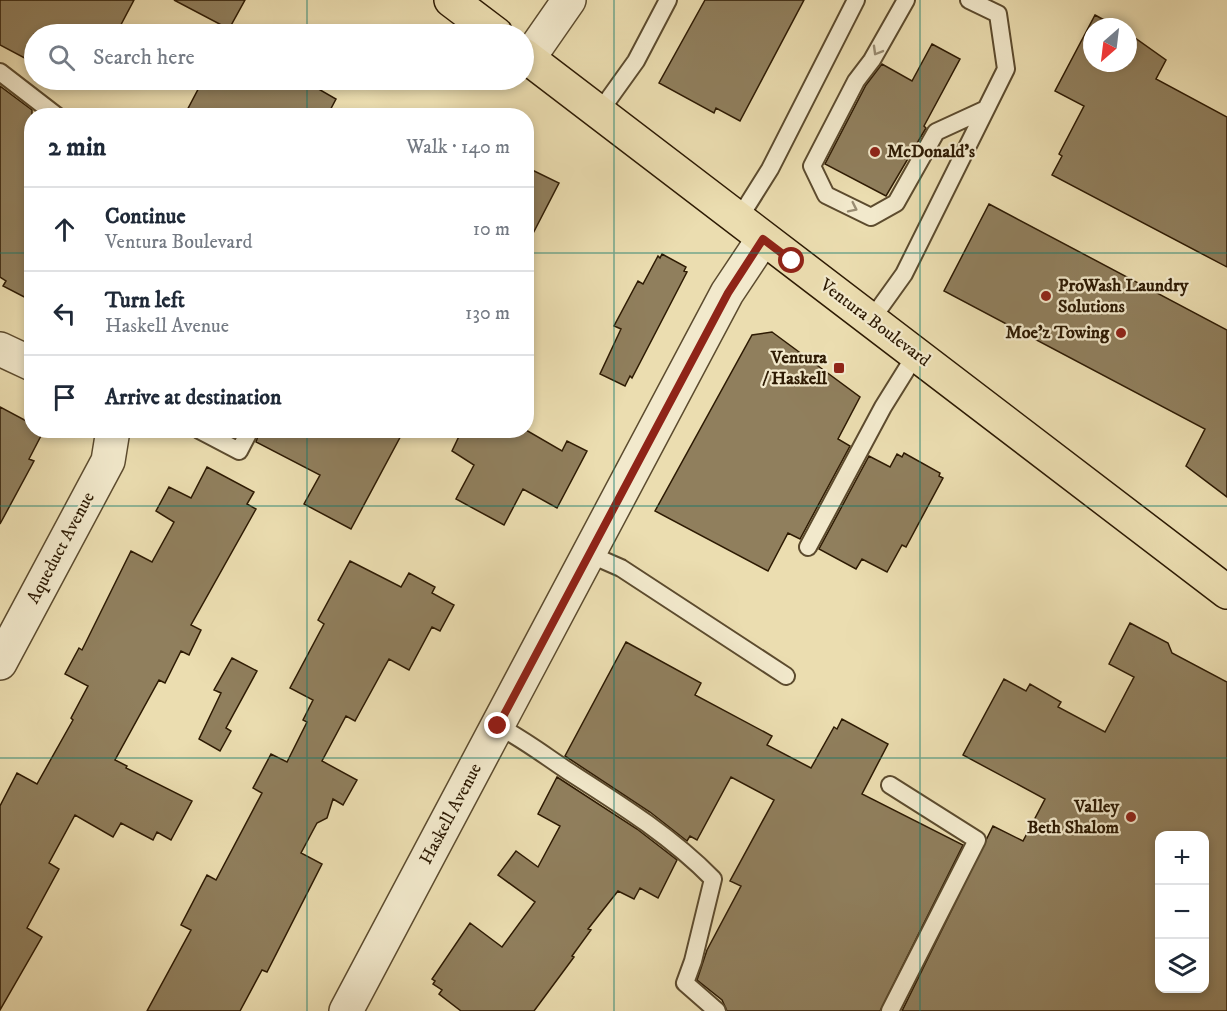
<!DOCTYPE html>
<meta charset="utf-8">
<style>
body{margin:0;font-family:"IM FELL DW Pica",serif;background:#f6f6f7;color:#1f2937}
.controls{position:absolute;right:18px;bottom:18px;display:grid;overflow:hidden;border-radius:12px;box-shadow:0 3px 9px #0003}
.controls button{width:54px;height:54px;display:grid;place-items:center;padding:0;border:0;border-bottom:2px solid #e0e1e3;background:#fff;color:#1f2937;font:30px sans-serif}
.compass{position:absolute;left:1083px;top:18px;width:54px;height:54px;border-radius:50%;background:#fff;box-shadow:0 3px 9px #0003;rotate:208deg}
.stop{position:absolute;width:18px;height:18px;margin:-14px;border:4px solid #8f2418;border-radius:50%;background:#fff}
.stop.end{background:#8f2418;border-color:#fff;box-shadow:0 2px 6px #0008}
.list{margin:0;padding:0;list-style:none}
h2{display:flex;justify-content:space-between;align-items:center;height:78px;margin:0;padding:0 24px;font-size:26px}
h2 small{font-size:20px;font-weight:400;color:#747a83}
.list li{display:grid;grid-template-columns:39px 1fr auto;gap:18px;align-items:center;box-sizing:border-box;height:84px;padding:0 24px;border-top:2px solid #e0e1e3}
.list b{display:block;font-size:22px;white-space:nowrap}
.list p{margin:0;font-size:20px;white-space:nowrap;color:#747a83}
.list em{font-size:20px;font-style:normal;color:#747a83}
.icon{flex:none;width:33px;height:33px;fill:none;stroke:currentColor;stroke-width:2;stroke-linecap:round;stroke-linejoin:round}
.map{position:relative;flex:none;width:1227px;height:1011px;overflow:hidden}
.search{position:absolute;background:#fff;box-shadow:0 3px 9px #0003;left:24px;top:24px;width:510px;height:66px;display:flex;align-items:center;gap:15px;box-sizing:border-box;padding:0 21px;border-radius:33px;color:#747a83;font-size:22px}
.panel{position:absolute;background:#fff;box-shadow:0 3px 9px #0003;left:24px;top:108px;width:510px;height:330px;border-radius:24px}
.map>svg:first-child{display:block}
.building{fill:#907f5d;stroke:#2d1a03;stroke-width:1.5;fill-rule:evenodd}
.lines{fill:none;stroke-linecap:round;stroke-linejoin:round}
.service-casing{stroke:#5c4b2e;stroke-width:20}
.minor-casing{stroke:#5c4b2e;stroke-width:36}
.tertiary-casing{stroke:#5c4b2e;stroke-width:36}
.primary-casing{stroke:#2d1a03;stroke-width:36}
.service{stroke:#f2e9cc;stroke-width:16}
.minor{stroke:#f2e9cc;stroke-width:33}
.tertiary{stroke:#f2e9cc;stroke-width:33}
.primary{stroke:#ebddb0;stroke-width:33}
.oneway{stroke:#998c72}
.route{stroke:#8f2418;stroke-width:8}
.grid{fill:none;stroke:#0f766e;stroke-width:1.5;stroke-opacity:0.55}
.poi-dot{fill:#8f2418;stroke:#f2e9cc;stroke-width:2}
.labels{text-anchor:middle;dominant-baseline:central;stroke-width:4.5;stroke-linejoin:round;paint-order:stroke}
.poi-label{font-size:18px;font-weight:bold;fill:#2d1a03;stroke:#f2e9cc;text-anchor:end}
.street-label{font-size:18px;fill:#2d1a03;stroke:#f2e9cc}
</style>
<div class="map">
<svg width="1227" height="1011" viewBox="0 0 1227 1011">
<rect width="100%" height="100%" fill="#ebddb0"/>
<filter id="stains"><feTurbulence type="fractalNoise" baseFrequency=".00333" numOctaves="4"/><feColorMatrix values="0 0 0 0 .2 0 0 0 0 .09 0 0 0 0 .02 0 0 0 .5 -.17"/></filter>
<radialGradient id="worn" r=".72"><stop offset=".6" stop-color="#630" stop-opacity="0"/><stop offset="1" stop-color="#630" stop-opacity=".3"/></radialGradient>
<path class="building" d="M0,0H134L116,34H34V63L0,45Z
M174,0H245L229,29Z
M705,0H804L740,121L716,108L714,113L659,83Z
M1095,15L1117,27H1092V63H1128V33L1166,60L1156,79L1227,117V267L1052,175L1062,156L1059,154L1084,106L1055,91Z
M932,44L960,59L924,126L926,128L886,196L825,164L866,85L882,64L912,81Z
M203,80H303L336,99L327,116H184Z
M0,86L32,110V301L3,286L6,281L0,277Z
M526,167L559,183L526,247Z
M989,204L1227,330V497L1186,466L1205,429L944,291Z
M662,254L686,267L684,271L687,272L632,378L630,376L625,386L600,374L621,329L614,326L638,281L643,284L658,256L660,258Z
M772,332L860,397L838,439L850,446L800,539L788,533L768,571L655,511L752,335Z
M0,407L32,424V430H44L29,459L34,461L0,524Z
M260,430H404L351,529L304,504L320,475L256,442Z
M462,430H526L562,451L567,441L587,451L557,508L523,489L504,525L456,499L474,465L452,451Z
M904,453L940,473L939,476L943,478L906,547L902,545L887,572L862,559L856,569L819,549L869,456L890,467L897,454L902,457Z
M207,467L254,492L247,504L256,509L191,625L201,630L189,655L181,651L165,683L159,680L115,760L127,766L126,768L192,801L171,840L157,832L153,840L121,823L113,837L75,815L49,863L59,869L27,928L42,937L0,1010V806L17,773L37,784L73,720L71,718L88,686L65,674L79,648L82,650L131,551L152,562L174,522L156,511L169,487L191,498Z
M350,561L401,587L409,573L435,587L432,593L454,605L440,631L432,627L409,670L389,659L355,721L346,716L322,761L357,780L343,805L333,799L327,818L317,823L301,853L322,864L267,972L262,970L240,1011H147L191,930L181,925L207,875L216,880L262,793L253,788L271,754L287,762L307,722L303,720L313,700L290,688L324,624L318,620Z
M1130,623L1168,643L1172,653L1227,682V1011H902L993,826L1023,841L1045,799L963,755L1004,679L1026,691L1030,684L1061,702L1058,707L1105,732L1134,677L1109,664ZM1160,836H1204V988H1160Z
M626,642L701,683L695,695L772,736L767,745L811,768L834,727L837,729L842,719L888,744L862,794L963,845L880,1011H727L722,1000L697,980L707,950L741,886L730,881L774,800L731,777L697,840L690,836L687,841L650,812L565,756Z
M232,658L257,671L226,728L231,731L220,751L199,739L221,693L214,690Z
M557,777L637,829L677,860L658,898L640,888L634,899L618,891L588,929L591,930L572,956L574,957L534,1011H461L439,994L442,990L433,984L435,981L432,979L470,923L502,947L535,902L498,875L516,851L538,867L560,826L538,814Z"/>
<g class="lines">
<g class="service-casing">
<path id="service" d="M906,0L872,60L856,81L812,166L826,195L871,217L896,203L936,132L986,109
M0,72L57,116
M598,114L636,61L668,0
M738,220L770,169L856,0
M871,320L904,274L1006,69L998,14L969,0
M199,430L239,451L250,430
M808,547L883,407L916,354
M589,554L621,568L786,676
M498,726C523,739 544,755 568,771C618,803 671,836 713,879L693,961L685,983L717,1011
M890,1011L977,840L890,785"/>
</g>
<g class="minor-casing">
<path id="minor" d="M528,59L569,0
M0,349L32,364
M0,663L108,461L113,430"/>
</g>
<g class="tertiary-casing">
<path id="tertiary" d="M346,1011L727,293L763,239"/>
</g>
<g class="primary-casing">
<path id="primary" d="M451,0L496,34
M524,55L1227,592"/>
</g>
<use href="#service" class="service"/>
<use href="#minor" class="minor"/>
<use href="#tertiary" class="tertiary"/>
<use href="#primary" class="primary"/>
</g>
<defs><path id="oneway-chevron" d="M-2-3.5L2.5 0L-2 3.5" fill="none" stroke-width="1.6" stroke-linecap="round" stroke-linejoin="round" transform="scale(1.5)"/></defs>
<g class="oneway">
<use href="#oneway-chevron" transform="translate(877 51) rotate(120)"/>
<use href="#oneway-chevron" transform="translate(853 208) rotate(26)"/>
</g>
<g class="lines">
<path class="route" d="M498,726L728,293L763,239L792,261"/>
</g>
<path class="grid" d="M307,0V34M614,0V1011M920,0V1011M307,80V116M0,253H32M526,253H1227M307,430V1011M0,506H1227M0,758H1227"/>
<g class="poi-dot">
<circle cx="875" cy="152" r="6"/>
<circle cx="1046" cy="296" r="6"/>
<circle cx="1121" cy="333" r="6"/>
<rect x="833" y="362" width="12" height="12" rx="3"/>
<circle cx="1131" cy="817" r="6"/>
</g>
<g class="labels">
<g class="poi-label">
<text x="887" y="152" text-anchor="start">McDonald's</text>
<text x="1058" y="286" text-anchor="start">ProWash Laundry<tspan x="1058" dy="21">Solutions</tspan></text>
<text x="1109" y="333">Moe'z Towing</text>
<text x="827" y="358">Ventura<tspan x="827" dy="21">/ Haskell</tspan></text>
<text x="1119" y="807">Valley<tspan x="1119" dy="21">Beth Shalom</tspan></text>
</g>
<g class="street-label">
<text transform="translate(875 323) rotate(37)">Ventura Boulevard</text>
<text transform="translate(61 548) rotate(-62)">Aqueduct Avenue</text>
<text transform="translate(451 814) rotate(-62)">Haskell Avenue</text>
</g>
</g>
<rect width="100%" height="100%" filter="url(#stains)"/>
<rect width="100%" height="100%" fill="url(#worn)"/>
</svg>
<div class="controls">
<button>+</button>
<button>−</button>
<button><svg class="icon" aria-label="layers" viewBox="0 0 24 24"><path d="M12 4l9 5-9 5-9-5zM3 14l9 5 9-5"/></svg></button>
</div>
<svg class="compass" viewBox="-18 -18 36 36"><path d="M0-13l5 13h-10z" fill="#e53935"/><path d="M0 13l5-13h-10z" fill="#747a83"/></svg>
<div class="stop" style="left:792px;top:261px"></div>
<div class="stop end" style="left:498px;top:726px"></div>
<div class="search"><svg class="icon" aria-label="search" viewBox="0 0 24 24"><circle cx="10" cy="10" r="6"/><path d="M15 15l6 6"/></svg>Search here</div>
<section class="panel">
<h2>2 min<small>Walk · 140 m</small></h2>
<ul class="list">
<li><svg class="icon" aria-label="ahead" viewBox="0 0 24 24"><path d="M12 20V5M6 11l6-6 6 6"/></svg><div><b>Continue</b><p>Ventura Boulevard</p></div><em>10 m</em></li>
<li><svg class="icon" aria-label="left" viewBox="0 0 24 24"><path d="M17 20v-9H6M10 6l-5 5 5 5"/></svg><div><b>Turn left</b><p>Haskell Avenue</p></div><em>130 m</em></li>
<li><svg class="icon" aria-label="arrive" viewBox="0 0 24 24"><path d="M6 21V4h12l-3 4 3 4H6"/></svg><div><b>Arrive at destination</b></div></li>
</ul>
</section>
</div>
